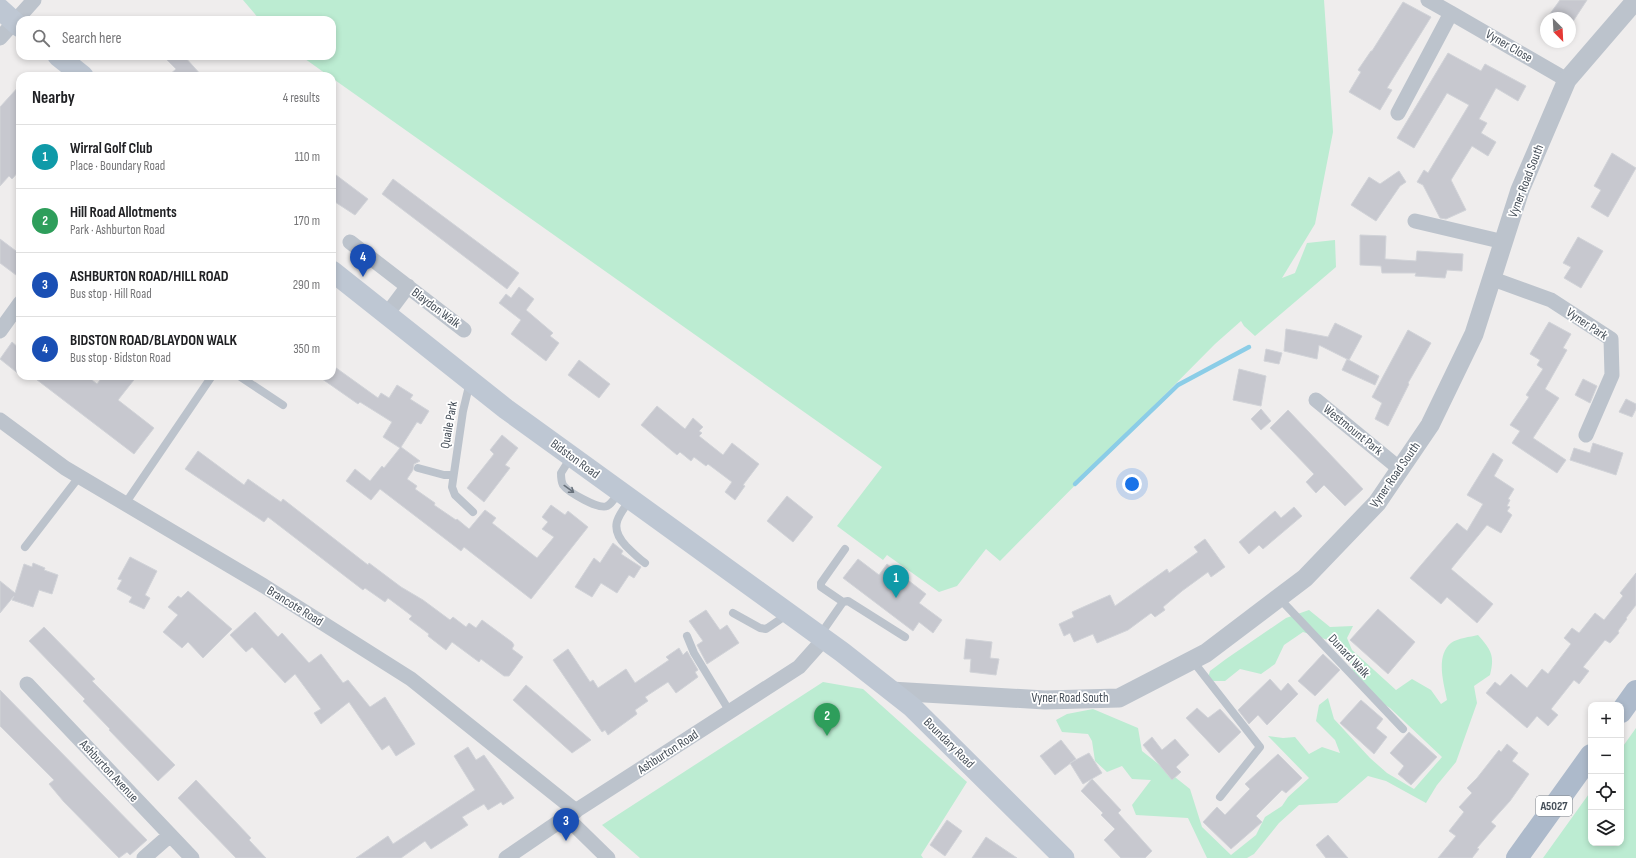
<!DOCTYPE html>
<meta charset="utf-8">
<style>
body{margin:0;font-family:"Sofia Sans Condensed",sans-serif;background:#f6f6f6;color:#202124}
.controls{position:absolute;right:12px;bottom:12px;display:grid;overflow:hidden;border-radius:8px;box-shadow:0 2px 6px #0003}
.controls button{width:36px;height:36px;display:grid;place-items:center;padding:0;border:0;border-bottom:1px solid #e0e0e0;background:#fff;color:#202124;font:20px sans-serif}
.compass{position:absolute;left:1540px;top:12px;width:36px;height:36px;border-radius:50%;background:#fff;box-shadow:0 2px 6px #0003;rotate:156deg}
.you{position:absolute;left:1132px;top:484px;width:14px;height:14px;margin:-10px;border:3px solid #fff;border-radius:50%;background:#1a73e8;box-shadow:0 0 0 6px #1a73e833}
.badge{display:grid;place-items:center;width:26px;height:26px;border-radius:50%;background:#db2777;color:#fff;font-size:13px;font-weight:700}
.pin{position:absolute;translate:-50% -33px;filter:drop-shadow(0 1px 2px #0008)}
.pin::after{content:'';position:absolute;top:21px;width:14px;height:12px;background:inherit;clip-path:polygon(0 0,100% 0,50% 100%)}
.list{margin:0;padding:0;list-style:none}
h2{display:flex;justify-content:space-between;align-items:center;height:52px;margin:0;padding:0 16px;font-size:17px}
h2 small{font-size:13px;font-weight:400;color:#757577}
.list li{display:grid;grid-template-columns:26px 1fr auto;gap:12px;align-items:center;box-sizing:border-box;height:64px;padding:0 16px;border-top:1px solid #e0e0e0}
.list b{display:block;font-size:15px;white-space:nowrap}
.list p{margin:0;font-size:13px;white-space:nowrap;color:#757577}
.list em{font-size:13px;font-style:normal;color:#757577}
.icon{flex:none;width:22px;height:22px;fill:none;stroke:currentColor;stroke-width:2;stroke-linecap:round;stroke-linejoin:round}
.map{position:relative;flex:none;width:1636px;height:858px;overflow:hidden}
.search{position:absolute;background:#fff;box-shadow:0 2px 6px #0003;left:16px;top:16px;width:320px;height:44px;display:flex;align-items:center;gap:10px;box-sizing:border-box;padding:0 14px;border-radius:12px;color:#757577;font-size:15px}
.panel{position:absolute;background:#fff;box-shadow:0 2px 6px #0003;left:16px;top:72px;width:320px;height:308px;border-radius:12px}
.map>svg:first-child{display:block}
.green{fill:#bcecd2}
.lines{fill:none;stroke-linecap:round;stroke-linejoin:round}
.stream{stroke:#8bcde7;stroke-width:4.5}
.building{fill:#c7c8cf;stroke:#d1d3d8}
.service{stroke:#bcc3cc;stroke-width:8}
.minor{stroke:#bcc3cc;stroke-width:15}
.tertiary{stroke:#bcc3cc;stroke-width:19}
.secondary{stroke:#bec7d3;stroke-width:21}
.primary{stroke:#adbacb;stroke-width:22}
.oneway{stroke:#69727c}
.labels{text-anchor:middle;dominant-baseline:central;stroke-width:3.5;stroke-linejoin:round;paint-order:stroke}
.shield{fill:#fff;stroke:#7e848b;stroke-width:1}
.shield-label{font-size:12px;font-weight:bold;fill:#464f59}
.street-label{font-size:13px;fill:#464f59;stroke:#fff}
</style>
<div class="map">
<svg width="1636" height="858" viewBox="0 0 1636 858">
<rect width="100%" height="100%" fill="#efeded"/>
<path class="green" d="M243,0H1324L1333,132L1315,224L1282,278L1295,273L1307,243L1335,240L1336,267L1255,336L1244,326L1241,321L1215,344L1000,561L986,549L957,586L939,592L887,555L883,560L837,526L882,467L332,78V76H329L301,56H332V20H260Z
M1309,610L1330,627L1353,626L1347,638L1352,650L1396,690L1412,679L1431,690L1441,704L1447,700C1444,684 1435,656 1451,643C1458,638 1470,637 1478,635C1491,650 1495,655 1490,675L1474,686L1477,703L1456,762L1437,785L1426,803L1386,781L1368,776L1337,803L1299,805L1279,823L1254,854L1247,858H1207L1188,818L1136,815L1132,805L1151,780L1132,779L1122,766L1107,772L1095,761L1092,741L1088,734L1062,732L1056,720L1067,714L1093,709L1138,728L1142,751L1190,789L1202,827L1231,855L1256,835L1265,817L1282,806L1288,797L1309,778L1268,736L1283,738L1295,737L1309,754L1322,747L1340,753L1335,740L1316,721L1319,705L1328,698L1334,719L1370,758L1387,773L1414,789L1442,757L1390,708L1374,698L1355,677L1348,656L1331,641L1303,632L1284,645L1275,664L1261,674L1240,669L1225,681H1207L1210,671L1226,659L1286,618Z
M823,682L863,689L967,782L921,855L923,858H640L602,825Z
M1636,728V858H1543L1591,791V843H1621V749Z"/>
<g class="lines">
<path class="stream" d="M1075,484L1178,385L1249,347"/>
</g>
<path class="building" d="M1560,0H1587L1572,23L1570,21V18H1547Z
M1403,2L1431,17L1387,88L1392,90L1380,110L1349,92L1361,72L1358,70L1371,51H1372Z
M1448,53L1481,71L1485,64L1526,86L1518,101L1496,88L1479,119L1487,123L1481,133L1496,142L1488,156L1472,146L1451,180L1466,210L1446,219L1440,218L1423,185L1417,182L1424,170L1428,173L1469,105L1447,93L1414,148L1397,138Z
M163,56H184L202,76H168L176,69Z
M20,85V170L12,179L9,176L0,186V107Z
M1612,153L1636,168L1608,217L1591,207L1601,190L1594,186Z
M1399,171L1406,182L1400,186L1376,221L1351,205L1369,177L1380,184Z
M332,172L368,199L355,215L332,200Z
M393,179L519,273L507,289L382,194Z
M1360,235L1386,236L1385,259L1416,261L1417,251L1463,254L1462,271L1447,270L1445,278L1415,276L1416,273H1382L1381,266L1360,265Z
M1578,237L1603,251L1581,288L1564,278L1571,267L1563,263Z
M0,239L20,254V278L0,263Z
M519,287L534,299L526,310L553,333L550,336L559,343L546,361L511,334L521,320L499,303L506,294L511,298Z
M1549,322L1571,334L1563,348L1567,350L1545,389L1559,398L1533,438L1566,460L1557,473L1512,443L1520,431L1510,425L1529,397L1526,395L1543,369L1537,365L1540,360L1530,354Z
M1335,323L1362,336L1349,360L1319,345L1317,359L1284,351L1286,329L1328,337Z
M1408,330L1431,343L1408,383L1409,384L1388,426L1375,419L1382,403L1372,397Z
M12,342L20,349V375L0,359Z
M1266,349L1282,353L1279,364L1264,361Z
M1347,359L1379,376L1375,385L1342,370Z
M579,360L610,384L599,398L568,375Z
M332,365L378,398L381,393L389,398L397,385L413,395L410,399L429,411L421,424L417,422L401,447L420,461L414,464L413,470L407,479L417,486L415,489L435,503L434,505L456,520L457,519L469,529L485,510L496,518L492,523L537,558L554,537L542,529L548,522L542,517L551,505L565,515L568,511L588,527L531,599L464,547L461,551L380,489L371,500L346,481L355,469L370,481L382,466L384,468L400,448L383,437L392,422L360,402L358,404L318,376H332Z
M1239,369L1266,376L1261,406L1233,400Z
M32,376H87L97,384L103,376H137L118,400L154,428L134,454Z
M1583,379L1597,386L1590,403L1575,395Z
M1626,399L1636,404V409L1632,417L1619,412Z
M657,406L685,429L693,418L703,427L699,431L702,433L699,436L723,455L732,443L759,464L743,485L745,486L735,500L725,492L732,482L708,464L706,466L694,457L691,461L680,452L677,455L641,425Z
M1261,409L1271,421L1261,430L1251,419Z
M1288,410L1363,489L1345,506L1324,485L1316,493L1306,482L1314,474L1270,428Z
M502,435L518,448L505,465L510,468L484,502L467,488L494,454L490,450Z
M1593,443L1623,453L1616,475L1570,460L1574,448L1590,453Z
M198,451L244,485L248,479L281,502L283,499L368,565L369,563L401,587L423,600L450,620L453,617L466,627L469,623L476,628L482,620L512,642L514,645L512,649L523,657L509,676H504L481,659L479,662L452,642L446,650L428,636L429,634L409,619L412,616L388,598L385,602L365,588L363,590L268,517L264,522L185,469Z
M1493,453L1503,460L1494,476L1514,489L1508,499L1510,500L1507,506L1510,507L1507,511L1512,515L1501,533L1487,525L1451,569L1493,604L1477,623L1447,597L1441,604L1410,578L1457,523L1467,531L1483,504L1467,495Z
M787,496L813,517L793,542L767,521Z
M1294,507L1302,516L1263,549L1259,545L1249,554L1239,542L1275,511L1281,518Z
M1205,539L1225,567L1211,577L1208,572L1182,591L1163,607L1165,610L1155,617L1151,613L1128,630L1097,643L1093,634L1074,642L1070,633L1064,636L1059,624L1074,617L1072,612L1110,595L1115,606L1167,569L1169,573L1198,552L1194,547Z
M613,543L623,551L621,554L641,567L634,578L629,575L617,593L601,583L592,597L575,587L594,558L600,563Z
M130,557L157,571L145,595L150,598L144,609L129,602L132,597L117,589L122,580L118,579Z
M858,559L879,575L887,564L926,594L919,603L942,620L933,633L919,622L913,631L843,578Z
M33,563L45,568L44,570L58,575L52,594L39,590L33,607L12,600L14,596L0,613V581L15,593L24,564L32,567Z
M1636,573V605L1626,618L1627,619L1618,631L1619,633L1610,643L1605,640L1583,667L1589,671L1579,684L1574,680L1551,709L1558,715L1548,726L1537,716L1527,728L1486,693L1495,682L1500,686L1511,674L1527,688L1542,669L1548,674L1571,644L1564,638L1572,628L1579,633L1595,613L1604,620L1623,596L1620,593Z
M188,591L232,629L203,658L188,642L182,648L163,632L178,615L168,607L178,596L181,598Z
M1378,609L1415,642L1388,674L1350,640Z
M706,610L720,630L727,625L739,643L707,664L697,645L703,641L689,621Z
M255,612L278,637L282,633L309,663L321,654L343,683L348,680L370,707L385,697L415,744L396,756L389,745L382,750L349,702L321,724L314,713L321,709L295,674L285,683L252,647L246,652L230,635Z
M44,627L95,679L92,681L175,765L158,781L109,730L110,729L83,701L85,699L29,641Z
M966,639L992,642L990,658L999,659L996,675L970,672L971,659H964Z
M679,648L683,655L687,651L698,670L695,672L698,677L676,693L668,682L645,697L648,701L635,710L637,714L608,735L605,730L602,732L553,660L568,649L590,682L593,680L598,688L626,669L635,683L669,660L666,657Z
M1323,654L1340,670L1315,696L1298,681Z
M1270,679L1281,691L1288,683L1298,694L1267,725L1258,715L1249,724L1238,710Z
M526,685L591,740L572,753L513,700Z
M0,690L147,840L130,855L127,852L119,858L64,802L49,784L54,780L0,726Z
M1361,700L1383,719L1376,728L1387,737L1374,754L1340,723Z
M1197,708L1208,718L1220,709L1241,732L1219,753L1186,718Z
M1409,732L1437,757L1411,785L1398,774L1404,766L1390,753Z
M1152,737L1162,750L1175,739L1189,755L1176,767L1181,772L1172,780L1143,745Z
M1061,740L1076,759L1055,775L1040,756Z
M1507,744L1518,753L1512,761L1529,774L1510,801L1491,822L1496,826L1477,848L1479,849L1472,858H1438L1456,836L1449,831L1464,812L1459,807L1472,793L1467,788L1477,778L1499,750L1501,752Z
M468,747L476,760L484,755L514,798L503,805L501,802L488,810L484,804L462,817L468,825L431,849L425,841L401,858H356L388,836L393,844L475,790L454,756Z
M1089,753L1102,773L1083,784L1070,763Z
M1278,754L1302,778L1286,793L1282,790L1256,816L1262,822L1231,849L1203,822L1217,807L1225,815L1250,789L1245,784Z
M1092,779L1121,810L1118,813L1152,851L1145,858H1121L1104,840L1115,829L1101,815L1103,813L1081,791Z
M196,780L251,838L249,840L266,858H236L178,798Z
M947,820L962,831L945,856L930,845Z
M1328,835L1348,858H1326L1316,845Z
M986,837L1017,858H972Z"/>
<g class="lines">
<path class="service" d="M239,376L283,405
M470,382L463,411L452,487L455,495L473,512
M571,457L561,473C561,477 561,481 563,485C568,492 599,510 607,506C612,504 616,496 619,492
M418,468L444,475H453
M630,500C617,517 609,528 626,546C632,552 638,558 645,563
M125,504L212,376
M25,547L79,477
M1279,598L1403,729
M843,602L821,587V583L845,549
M733,613L760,628L766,629L788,614
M820,635L843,602L848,601L905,637
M687,636L694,653L730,712
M1192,660L1260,747L1220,797"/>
<path class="minor" d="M1428,0L1451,13
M0,38L34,0
M1398,113L1451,13L1567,80
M1415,221L1504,242
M350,242L464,330
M1493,279L1551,300L1611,339L1612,375L1586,435
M387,314L408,286
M0,331L20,303
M1316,400L1400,469
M0,420L65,468L264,586L411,679L576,811
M27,684L192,858
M566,817L608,858
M144,858L169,836
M506,858L566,817L799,667L824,639"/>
<path class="tertiary" d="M891,691L1045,700L1119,698L1206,653L1305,578L1377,503L1430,425L1474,334L1520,190L1567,80L1636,0"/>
<path class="secondary" d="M0,9L20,27
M58,56L83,76
M332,271L506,409L842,652L912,707L1064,858"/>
<path class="primary" d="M1621,712L1636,691
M1517,858L1591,755"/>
</g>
<defs><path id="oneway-shaft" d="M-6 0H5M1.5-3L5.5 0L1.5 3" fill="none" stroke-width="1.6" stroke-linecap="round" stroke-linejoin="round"/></defs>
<use class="oneway" href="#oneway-shaft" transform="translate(569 489) rotate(36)"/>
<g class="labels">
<rect class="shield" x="1536" y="796" width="36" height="20" rx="3"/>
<g class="shield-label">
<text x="1554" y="806">A5027</text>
</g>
<g class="street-label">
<text transform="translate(1509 46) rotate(30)">Vyner Close</text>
<text transform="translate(1526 181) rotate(-69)">Vyner Road South</text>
<text transform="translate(436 308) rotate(37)">Blaydon Walk</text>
<text transform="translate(1587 324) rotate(34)">Vyner Park</text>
<text transform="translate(449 425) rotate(-80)">Quaile Park</text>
<text transform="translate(1353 430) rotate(39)">Westmount Park</text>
<text transform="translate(575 459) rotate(36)">Bidston Road</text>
<text transform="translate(1395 475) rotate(-55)">Vyner Road South</text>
<text transform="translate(295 606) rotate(32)">Brancote Road</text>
<text transform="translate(1349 656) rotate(47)">Dunard Walk</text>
<text x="1070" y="698">Vyner Road South</text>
<text transform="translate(949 743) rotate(45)">Boundary Road</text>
<text transform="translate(668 752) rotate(-33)">Ashburton Road</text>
<text transform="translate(109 771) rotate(47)">Ashburton Avenue</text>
</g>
</g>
</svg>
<div class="controls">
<button>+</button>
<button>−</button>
<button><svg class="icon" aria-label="locate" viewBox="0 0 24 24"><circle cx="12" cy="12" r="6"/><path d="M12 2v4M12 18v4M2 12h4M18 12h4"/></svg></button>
<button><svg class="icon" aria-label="layers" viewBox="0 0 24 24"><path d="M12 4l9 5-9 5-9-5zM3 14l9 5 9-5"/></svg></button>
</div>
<svg class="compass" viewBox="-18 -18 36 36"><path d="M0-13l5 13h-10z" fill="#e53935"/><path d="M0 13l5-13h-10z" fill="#757577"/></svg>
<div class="you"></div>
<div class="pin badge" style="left:896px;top:598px;background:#0f9aa8">1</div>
<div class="pin badge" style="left:827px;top:736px;background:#2e9e5b">2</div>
<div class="pin badge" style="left:566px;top:841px;background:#1a4fb4">3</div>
<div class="pin badge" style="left:363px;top:277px;background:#1a4fb4">4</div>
<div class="search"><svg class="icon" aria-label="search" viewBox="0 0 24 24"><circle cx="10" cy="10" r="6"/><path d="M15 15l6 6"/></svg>Search here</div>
<section class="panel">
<h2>Nearby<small>4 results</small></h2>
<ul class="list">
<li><span class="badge" style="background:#0f9aa8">1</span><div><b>Wirral Golf Club</b><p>Place · Boundary Road</p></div><em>110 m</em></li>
<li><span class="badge" style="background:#2e9e5b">2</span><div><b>Hill Road Allotments</b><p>Park · Ashburton Road</p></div><em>170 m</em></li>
<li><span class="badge" style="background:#1a4fb4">3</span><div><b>ASHBURTON ROAD/HILL ROAD</b><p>Bus stop · Hill Road</p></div><em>290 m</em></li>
<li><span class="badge" style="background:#1a4fb4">4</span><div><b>BIDSTON ROAD/BLAYDON WALK</b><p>Bus stop · Bidston Road</p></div><em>350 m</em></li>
</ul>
</section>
</div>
